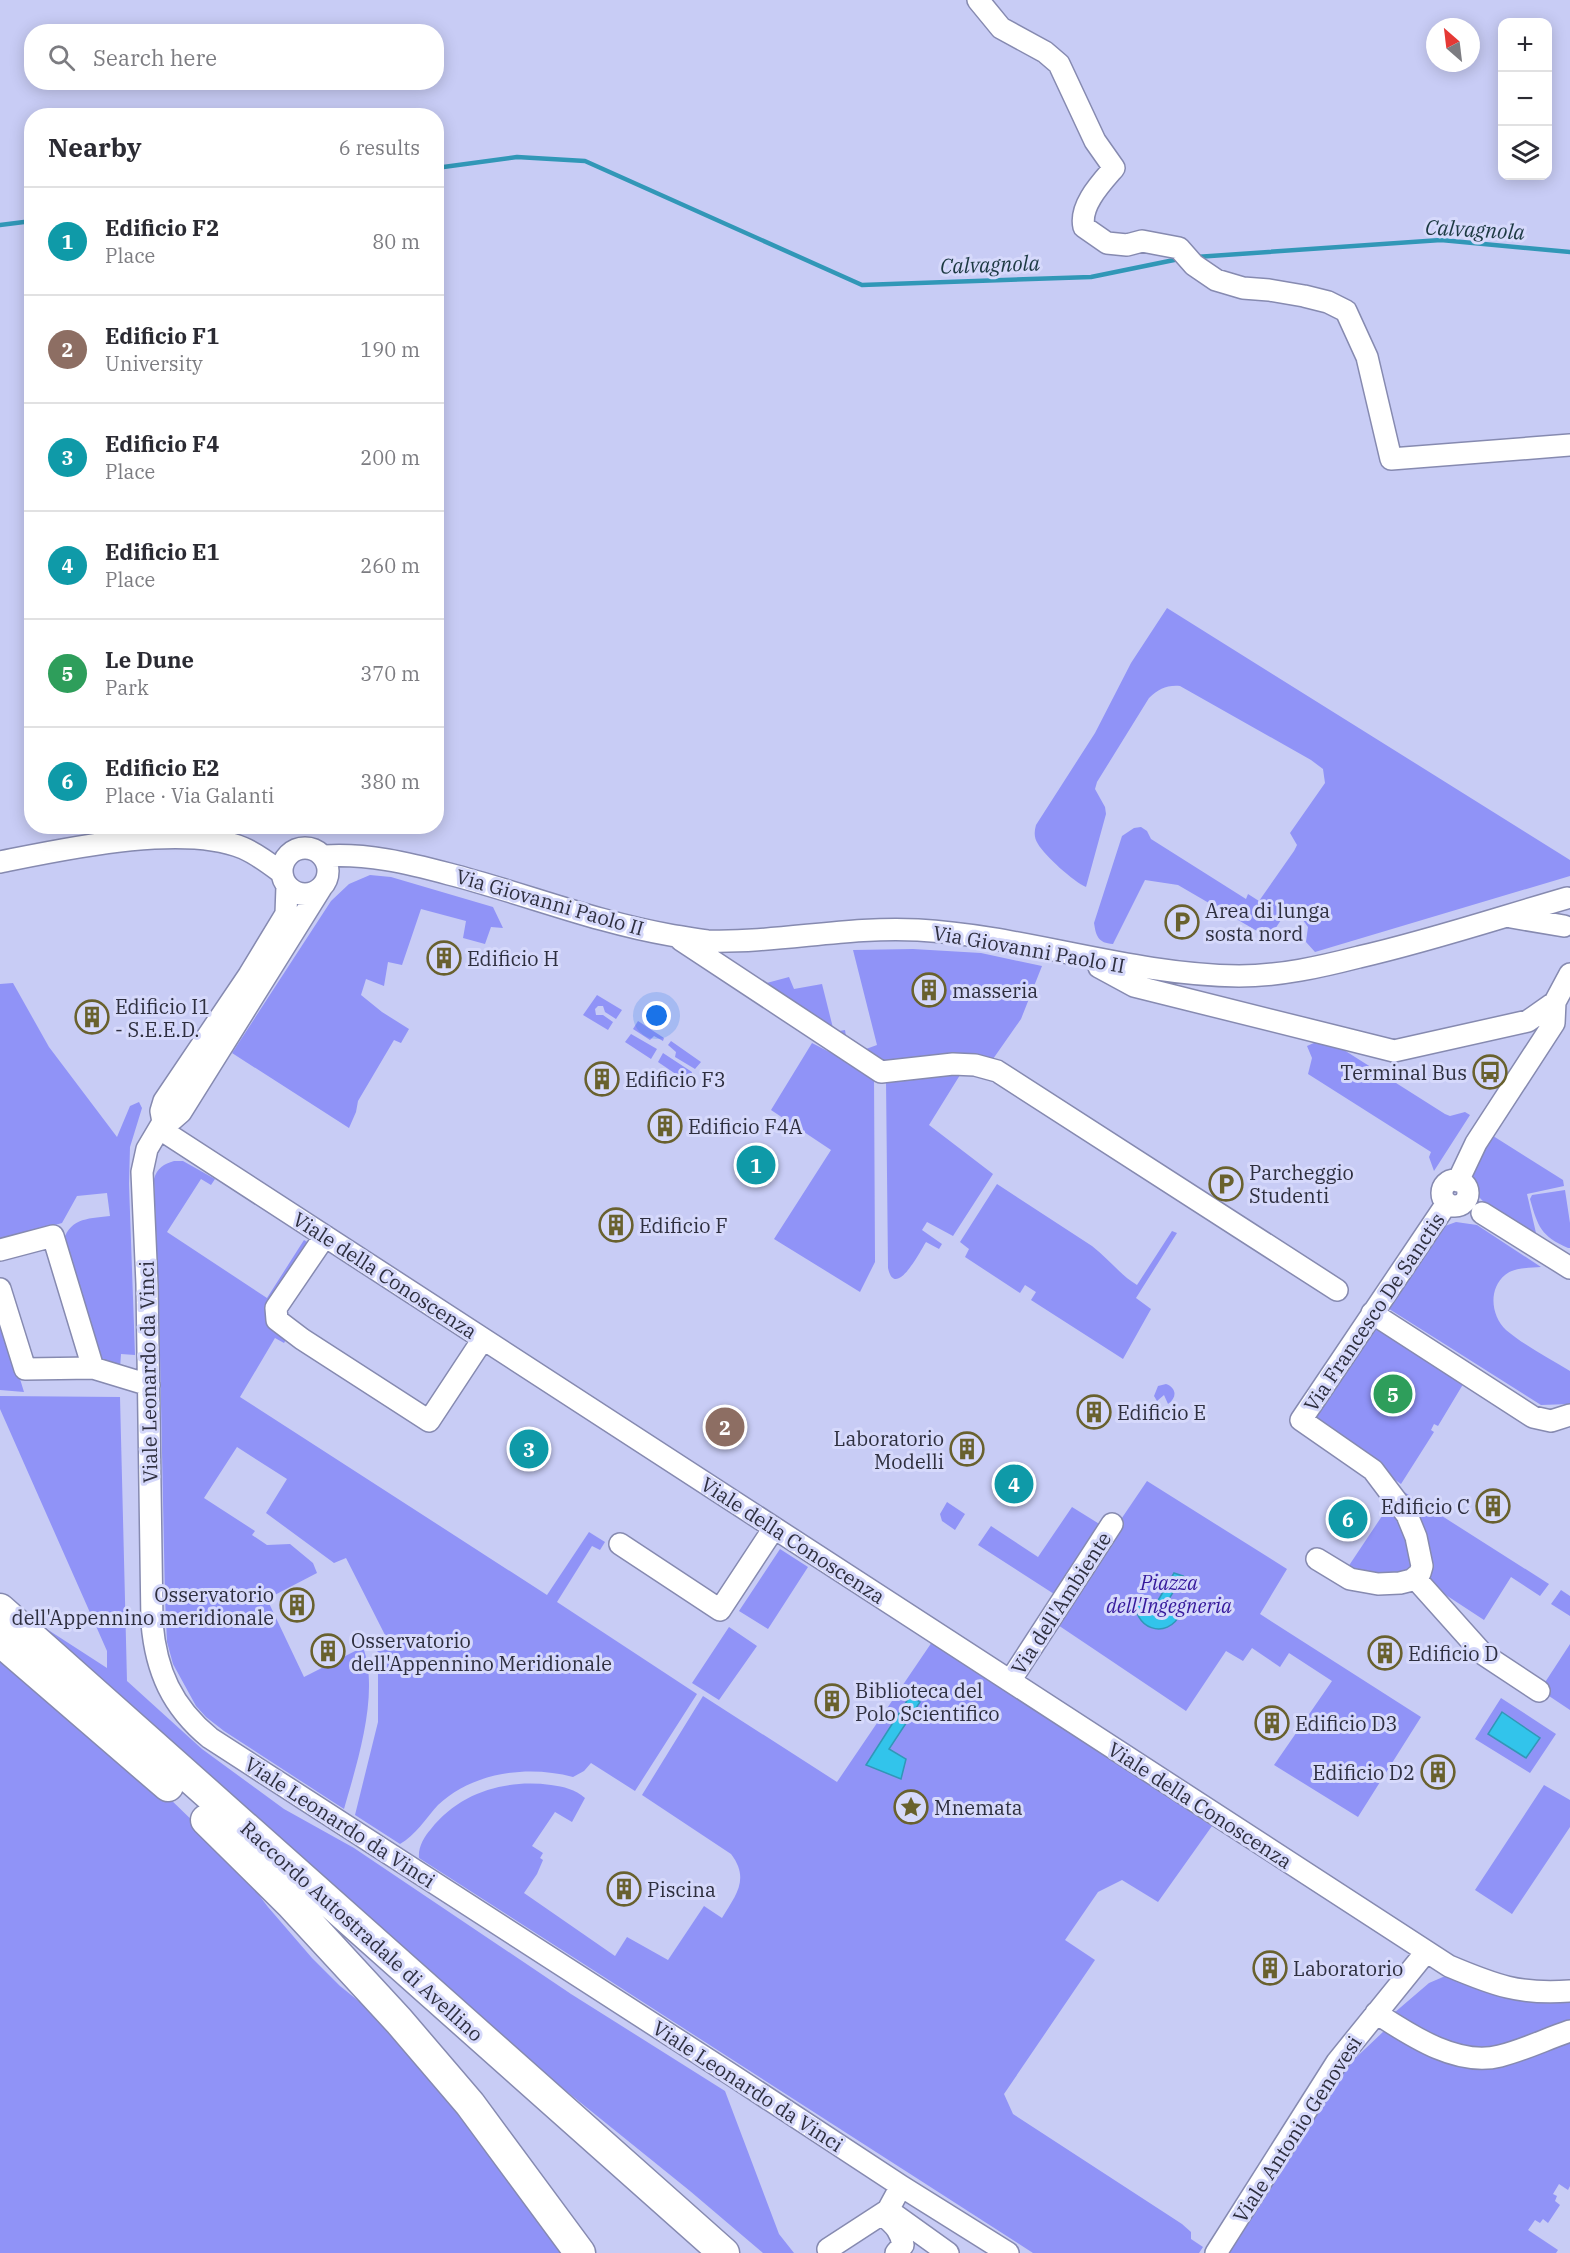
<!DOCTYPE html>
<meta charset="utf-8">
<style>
body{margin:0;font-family:"IBM Plex Serif",serif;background:#f7f7f7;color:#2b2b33}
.controls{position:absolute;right:18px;top:18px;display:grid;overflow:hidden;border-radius:12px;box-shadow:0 3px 15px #0003}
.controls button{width:54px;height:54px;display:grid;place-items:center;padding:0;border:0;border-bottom:2px solid #e1e1e2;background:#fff;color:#2b2b33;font:30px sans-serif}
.compass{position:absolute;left:1426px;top:18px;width:54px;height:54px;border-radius:50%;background:#fff;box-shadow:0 3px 15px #0003;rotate:332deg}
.you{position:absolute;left:657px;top:1016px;width:21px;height:21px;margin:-15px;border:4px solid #fff;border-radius:50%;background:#1a73e8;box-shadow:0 0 0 9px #1a73e833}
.badge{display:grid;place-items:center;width:39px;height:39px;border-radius:50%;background:#ea580c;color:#fff;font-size:20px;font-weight:700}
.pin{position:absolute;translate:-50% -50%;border:3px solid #fff;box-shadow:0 2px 6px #0006}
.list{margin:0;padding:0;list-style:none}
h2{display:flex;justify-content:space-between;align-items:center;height:78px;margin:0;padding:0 24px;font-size:26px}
h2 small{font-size:20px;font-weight:400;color:#7c7c81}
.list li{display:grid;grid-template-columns:39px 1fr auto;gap:18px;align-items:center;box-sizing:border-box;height:108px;padding:0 24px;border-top:2px solid #e1e1e2}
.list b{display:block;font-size:22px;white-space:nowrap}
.list p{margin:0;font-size:20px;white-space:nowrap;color:#7c7c81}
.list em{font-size:20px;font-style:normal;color:#7c7c81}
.icon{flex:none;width:33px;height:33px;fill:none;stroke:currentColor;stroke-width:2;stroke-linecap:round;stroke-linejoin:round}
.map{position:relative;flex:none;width:1570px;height:2253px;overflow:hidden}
.search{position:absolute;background:#fff;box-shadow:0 3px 15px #0003;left:24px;top:24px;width:420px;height:66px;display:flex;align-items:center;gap:15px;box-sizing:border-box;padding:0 21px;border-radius:24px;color:#7c7c81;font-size:22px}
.panel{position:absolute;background:#fff;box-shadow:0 3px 15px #0003;left:24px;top:108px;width:420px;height:726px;border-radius:24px}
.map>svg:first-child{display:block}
.green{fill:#9093f7}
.water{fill:#32c4eb;stroke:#3197b7;stroke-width:1.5}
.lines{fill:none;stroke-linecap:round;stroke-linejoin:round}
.stream{stroke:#3197b7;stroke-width:4.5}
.minor-casing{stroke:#868ab0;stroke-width:24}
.highway-casing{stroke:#868ab0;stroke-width:33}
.minor{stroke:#fff;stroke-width:21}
.highway{stroke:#fff;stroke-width:30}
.labels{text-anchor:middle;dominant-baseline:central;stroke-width:6;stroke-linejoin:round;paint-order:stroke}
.street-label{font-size:20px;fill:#2e2f3f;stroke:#d6d9fb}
.poi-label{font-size:20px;fill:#2e2f3f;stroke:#d6d9fb;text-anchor:start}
.park-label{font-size:20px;font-style:italic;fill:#35189b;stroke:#d6d9fb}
.water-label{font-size:21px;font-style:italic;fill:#1c3942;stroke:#d6d9fb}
</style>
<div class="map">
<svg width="1570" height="2253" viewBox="0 0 1570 2253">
<rect width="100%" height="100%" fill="#c8ccf5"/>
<path class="green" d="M1167,608L1570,860V876L1315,952L1306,942L1308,927L1300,916L1287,911L1269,938L1178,885L1145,880L1113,944C1098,943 1096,936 1094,923L1122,836L1134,828L1141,827L1147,831L1151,839L1246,899L1248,894L1259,901L1294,851L1297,845L1290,833L1325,783L1323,769L1311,760L1180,686C1166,685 1159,689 1149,698L1097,782L1095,789L1105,807L1106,814L1086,887C1074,882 1045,856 1038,844C1034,838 1034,832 1036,825L1095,733L1131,663Z
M370,875L391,877L493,907L503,928L491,927L485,944L463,938L466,921L421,909L402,965L388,962L384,986L366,979L361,995L382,1012L409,1029L401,1043L394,1040L358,1101L356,1112L349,1128L232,1053L331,901L349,884Z
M913,949L981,953L1042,966L1021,1019L993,1059L888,1063L864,1054L866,1049L877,1045L853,950Z
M789,977L794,989L822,984L834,1032L845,1030L847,1043L759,985Z
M13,983L49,1047L117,1137L130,1106L139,1102L142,1108L130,1147L129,1184L135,1355L121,1354L120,1368L102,1361L97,1353L62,1245C69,1218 85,1219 110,1216L107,1193L77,1196L62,1223L0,1241V984Z
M597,995L622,1010L616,1019L605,1012L603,1006H598L595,1009L596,1015H603L613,1022L608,1030L583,1015Z
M638,1021L664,1038L663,1041L654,1036L650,1040L633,1029Z
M631,1034L657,1049L651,1059L625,1042Z
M1325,1038L1445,1114L1450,1116L1465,1112L1470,1115L1434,1171L1429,1157L1431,1152L1308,1074L1312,1058L1307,1046Z
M671,1041L701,1062L695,1069L675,1057L676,1052L668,1045Z
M812,1043L874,1075L875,1262L860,1292L774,1239L831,1150L771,1110Z
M663,1053L692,1072L689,1083L658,1062Z
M949,1072L960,1075L929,1125L993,1174L953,1236L927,1222L922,1230L942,1244L939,1249L926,1242C921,1250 895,1301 888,1268L886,1080Z
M1490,1134L1563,1180L1564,1186L1527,1194L1536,1233C1510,1220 1476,1206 1468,1177Z
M174,1161H183L215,1179L211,1185L201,1179L167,1232L267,1298L304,1240L312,1245L273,1305L289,1335L284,1343L275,1338L240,1397L547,1595L589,1532L605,1542L600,1550L592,1546L557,1602L697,1694L635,1791L591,1763L584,1771L573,1777C528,1765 473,1772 438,1805C426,1818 415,1836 400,1844L355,1815L378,1722V1653L374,1641L385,1635L346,1558L334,1563L266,1513L287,1479L237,1447L204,1498L255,1531L252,1535L267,1545L290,1544L313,1563L317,1573L267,1599L304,1677L363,1647C380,1693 357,1763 344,1809L224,1731L206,1717L196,1706L173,1664L167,1642L165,1598L159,1306L154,1179C157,1168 164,1164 174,1161Z
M997,1184L1092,1246C1108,1258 1119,1274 1137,1285L1172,1231L1177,1233L1136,1298L1151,1309L1123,1359L1031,1300L1036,1292L1025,1285L1020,1293L965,1257L969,1249L960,1242Z
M1565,1190L1570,1223V1248H1568C1541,1236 1538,1227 1530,1199L1532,1195Z
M1456,1222L1477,1225L1541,1267C1530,1268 1514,1267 1505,1275C1488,1289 1491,1316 1506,1330C1525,1346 1549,1358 1570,1371V1404L1541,1405L1386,1307L1436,1233L1445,1226Z
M0,1314L24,1392L0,1390Z
M1376,1324L1465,1381L1438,1426L1434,1424L1431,1430L1434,1432L1401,1484L1320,1427L1316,1414Z
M1166,1384C1177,1388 1177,1398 1168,1404L1164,1395L1157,1401L1154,1396L1158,1386Z
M0,1396L120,1397L127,1681L202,1749L284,1809L354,1848L571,1994L725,2091L779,2234L794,2253H763L690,2191L436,1986L69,1658L39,1624L107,1668V1651L0,1409Z
M1147,1481L1287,1569L1260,1614L1421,1717L1358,1817L1274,1765L1332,1681L1289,1653L1280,1667L1252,1648L1243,1661L1226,1651L1186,1711L1052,1621Z
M1401,1490L1549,1584L1540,1596L1511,1577L1484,1620L1429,1584L1411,1512Z
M1392,1501L1396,1508L1415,1567L1402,1575L1346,1570Z
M947,1502L965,1514L955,1530L942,1521L940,1514Z
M1072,1507L1101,1525L1054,1594L978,1545L991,1526L1038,1557Z
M780,1549L808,1567L768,1629L739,1611Z
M1561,1590L1570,1596V1616L1551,1604Z
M729,1627L757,1646L719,1700L692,1683Z
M932,1642L1212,1826L1158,1902L1122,1880L1098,1892L1065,1940L1095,1960L1004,2094L1013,2114L1182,2224L1191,2232V2239L1203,2247L1199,2253H1033L419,1858C418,1847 424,1837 431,1829C460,1792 506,1779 551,1785C564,1787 575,1789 585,1798L572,1822L555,1812L532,1846L543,1853L540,1858L543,1860L537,1874L524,1893L615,1956L627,1937L668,1960L704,1906L722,1918C736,1895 750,1879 731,1854L642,1795L703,1696L837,1782Z
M1570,1644V1710L1540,1690Z
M0,1649L168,1797L231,1858L268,1907L312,1958L340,1986L386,2023L466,2121L564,2253H0Z
M1501,1698L1556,1734L1530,1773L1475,1739Z
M1544,1785L1570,1800V1827L1512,1914L1475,1890Z
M1443,1977H1459L1570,1995V2021C1552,2027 1535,2035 1517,2041C1468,2058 1436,2037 1394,2013L1429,1983Z
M1384,2031L1435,2054L1570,2039V2186L1568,2190L1559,2184L1553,2194L1557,2196L1555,2201L1560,2205L1548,2223L1543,2219L1540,2223L1535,2220L1528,2230L1558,2250L1556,2253H1226L1307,2123L1346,2067Z"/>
<path class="water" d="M1174,1573L1183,1576L1164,1607L1181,1613C1167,1642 1131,1628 1136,1598L1156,1604Z
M910,1696L920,1702L889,1749L906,1759L901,1779L866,1765Z
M1502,1712L1540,1738L1526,1758L1488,1734Z"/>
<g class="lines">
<path class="stream" d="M436,168L517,157L585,161L862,285L1091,277L1179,259
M0,225L32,221
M1196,257L1441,240L1570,252"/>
<g class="minor-casing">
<path id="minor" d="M978,0L1001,28L1045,52L1059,64L1095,141L1114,168C1101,183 1079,206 1084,227L1107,243L1127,245L1142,241L1179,248L1194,265L1216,280L1243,288L1269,290L1304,296L1328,302L1346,311L1367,357L1391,459L1570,445
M282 871a23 23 0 1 1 46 0a23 23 0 1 1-46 0Z
M324,856C366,853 408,863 449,874C523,893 595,922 670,935C683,937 696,940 708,941C778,943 848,926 918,930C1026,936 1130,975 1239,976C1280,976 1320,967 1359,957C1429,941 1498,918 1567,898
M0,862C65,849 182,823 243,848C257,854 270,864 282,873
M1511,917L1564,926
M681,940L881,1072L953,1064L975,1065L997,1071L1337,1290
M1099,967L1134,986L1394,1051L1528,1021L1555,1002L1570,974
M163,1122L147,1149L142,1172L147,1284L152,1623C156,1671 172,1707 210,1738L735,2077L901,2186L1008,2253
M163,1122L173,1119L181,1112L321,888
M163,1122L161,1111L164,1101L249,975L286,914L287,886
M160,1129L1449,1966C1494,1985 1520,1995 1570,1991
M1442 1193a13 13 0 1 1 26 0a13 13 0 1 1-26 0Z
M1458,1181L1476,1143L1554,1023L1555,1002
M1482,1213L1570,1268
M325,1236L276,1308L277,1320L302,1339L429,1421L483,1339
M0,1250L53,1236L93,1368L149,1385
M0,1289L25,1369L93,1368
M1372,1313L1533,1417L1551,1421L1570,1415
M620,1544L720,1610L774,1528
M1317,1559L1350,1579L1378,1584L1400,1583L1412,1580L1420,1573L1422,1566L1416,1537L1407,1515L1373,1470L1301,1420L1447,1203
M1415,1578L1483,1654L1539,1691
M1010,1681L1112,1524
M1376,2013C1410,2035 1457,2067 1500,2056C1524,2050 1546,2039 1570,2031
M901,2186L888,2210L948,2253
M885,2217C895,2225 901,2232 903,2245L896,2253
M828,2249L888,2210
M1216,2253L1337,2062L1426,1952"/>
</g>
<g class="highway-casing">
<path id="highway" d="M0,1609L724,2253
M0,1641L168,1786
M206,1820L291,1904L399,2021L470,2104L580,2253"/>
</g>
<use href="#minor" class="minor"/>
<use href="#highway" class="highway"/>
</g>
<defs>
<g id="parking-ring" transform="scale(1.725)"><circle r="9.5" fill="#d6d9fb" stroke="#69612e" stroke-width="1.5"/><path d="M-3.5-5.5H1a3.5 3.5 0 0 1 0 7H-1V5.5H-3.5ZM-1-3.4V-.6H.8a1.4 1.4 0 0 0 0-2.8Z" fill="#69612e"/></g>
<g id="building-ring" transform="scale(1.725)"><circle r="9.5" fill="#d6d9fb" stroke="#69612e" stroke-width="1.5"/><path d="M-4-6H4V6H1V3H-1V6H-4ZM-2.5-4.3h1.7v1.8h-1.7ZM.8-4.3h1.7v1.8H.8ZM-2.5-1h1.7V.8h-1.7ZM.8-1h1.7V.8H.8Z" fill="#69612e"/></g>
<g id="bus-ring" transform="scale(1.725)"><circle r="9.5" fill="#d6d9fb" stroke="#69612e" stroke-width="1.5"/><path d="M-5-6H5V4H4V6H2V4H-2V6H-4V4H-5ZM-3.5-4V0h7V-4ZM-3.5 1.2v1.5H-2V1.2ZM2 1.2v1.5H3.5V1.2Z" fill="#69612e"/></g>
<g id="sight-ring" transform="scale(1.725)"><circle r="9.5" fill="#d6d9fb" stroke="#69612e" stroke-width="1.5"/><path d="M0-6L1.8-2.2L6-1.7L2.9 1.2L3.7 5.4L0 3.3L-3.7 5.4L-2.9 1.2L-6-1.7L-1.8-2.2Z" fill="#69612e"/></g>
</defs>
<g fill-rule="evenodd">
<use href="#parking-ring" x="1182" y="922"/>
<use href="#building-ring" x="444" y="958"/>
<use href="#building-ring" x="929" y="990"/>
<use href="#building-ring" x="92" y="1017"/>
<use href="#bus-ring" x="1490" y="1072"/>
<use href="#building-ring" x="602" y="1079"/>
<use href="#building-ring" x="665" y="1126"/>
<use href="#parking-ring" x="1226" y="1184"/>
<use href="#building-ring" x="616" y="1225"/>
<use href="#building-ring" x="1094" y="1412"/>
<use href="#building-ring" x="967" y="1449"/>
<use href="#building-ring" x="1493" y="1506"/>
<use href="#building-ring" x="297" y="1605"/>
<use href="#building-ring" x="328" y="1651"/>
<use href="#building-ring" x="1385" y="1653"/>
<use href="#building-ring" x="832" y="1701"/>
<use href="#building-ring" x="1272" y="1723"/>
<use href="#building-ring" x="1438" y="1772"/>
<use href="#sight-ring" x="911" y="1807"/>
<use href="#building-ring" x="624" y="1889"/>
<use href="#building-ring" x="1270" y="1968"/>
</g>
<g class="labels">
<g class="street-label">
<text transform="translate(550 902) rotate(16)">Via Giovanni Paolo II</text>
<text transform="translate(1029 949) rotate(10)">Via Giovanni Paolo II</text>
<text transform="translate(385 1275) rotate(33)">Viale della Conoscenza</text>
<text transform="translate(1374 1312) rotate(-56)">Via Francesco De Sanctis</text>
<text transform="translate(148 1372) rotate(-91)">Viale Leonardo da Vinci</text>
<text transform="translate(793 1540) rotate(33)">Viale della Conoscenza</text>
<text transform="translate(1061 1603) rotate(-57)">Via dell'Ambiente</text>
<text transform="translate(1200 1805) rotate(33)">Viale della Conoscenza</text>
<text transform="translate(340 1822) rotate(33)">Viale Leonardo da Vinci</text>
<text transform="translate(362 1931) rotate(42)">Raccordo Autostradale di Avellino</text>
<text transform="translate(748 2086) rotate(33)">Viale Leonardo da Vinci</text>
<text transform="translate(1297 2129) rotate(-57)">Viale Antonio Genovesi</text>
</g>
<g class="poi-label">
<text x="1205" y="910">Area di lunga<tspan x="1205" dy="23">sosta nord</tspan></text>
<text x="467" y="958">Edificio H</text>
<text x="952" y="990">masseria</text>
<text x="115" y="1006">Edificio I1<tspan x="115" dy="23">- S.E.E.D.</tspan></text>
<text x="1467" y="1072" text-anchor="end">Terminal Bus</text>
<text x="625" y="1079">Edificio F3</text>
<text x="688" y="1126">Edificio F4A</text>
<text x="1249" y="1172">Parcheggio<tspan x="1249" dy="23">Studenti</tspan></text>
<text x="639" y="1225">Edificio F</text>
<text x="1117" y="1412">Edificio E</text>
<text x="944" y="1438" text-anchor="end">Laboratorio<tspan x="944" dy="23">Modelli</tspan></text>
<text x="1470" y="1506" text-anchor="end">Edificio C</text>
<text x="274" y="1594" text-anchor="end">Osservatorio<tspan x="274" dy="23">dell'Appennino meridionale</tspan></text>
<text x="351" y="1640">Osservatorio<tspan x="351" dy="23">dell'Appennino Meridionale</tspan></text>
<text x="1408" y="1653">Edificio D</text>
<text x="855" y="1690">Biblioteca del<tspan x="855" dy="23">Polo Scientifico</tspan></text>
<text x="1295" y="1723">Edificio D3</text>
<text x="1415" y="1772" text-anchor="end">Edificio D2</text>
<text x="934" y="1807">Mnemata</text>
<text x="647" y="1889">Piscina</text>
<text x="1293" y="1968">Laboratorio</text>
</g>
<g class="park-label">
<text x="1169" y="1582">Piazza<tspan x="1169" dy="23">dell'Ingegneria</tspan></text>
</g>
<g class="water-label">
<text transform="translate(1475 229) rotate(3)">Calvagnola</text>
<text transform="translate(990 264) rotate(-2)">Calvagnola</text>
</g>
</g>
</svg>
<div class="controls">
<button>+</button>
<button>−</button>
<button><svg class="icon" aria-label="layers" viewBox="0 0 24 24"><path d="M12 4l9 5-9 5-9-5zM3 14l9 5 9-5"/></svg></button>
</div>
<svg class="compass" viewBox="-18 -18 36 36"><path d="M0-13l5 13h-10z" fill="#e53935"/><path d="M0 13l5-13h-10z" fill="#7c7c81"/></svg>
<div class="you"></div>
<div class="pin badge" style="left:756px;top:1165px;background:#0f9aa8">1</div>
<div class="pin badge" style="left:725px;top:1427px;background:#8d6e63">2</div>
<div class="pin badge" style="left:529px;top:1449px;background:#0f9aa8">3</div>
<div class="pin badge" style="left:1014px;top:1484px;background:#0f9aa8">4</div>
<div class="pin badge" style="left:1393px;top:1394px;background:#2e9e5b">5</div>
<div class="pin badge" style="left:1348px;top:1519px;background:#0f9aa8">6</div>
<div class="search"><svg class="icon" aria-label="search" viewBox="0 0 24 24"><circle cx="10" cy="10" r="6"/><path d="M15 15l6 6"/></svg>Search here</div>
<section class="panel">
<h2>Nearby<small>6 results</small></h2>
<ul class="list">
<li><span class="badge" style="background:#0f9aa8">1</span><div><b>Edificio F2</b><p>Place</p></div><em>80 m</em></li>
<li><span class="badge" style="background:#8d6e63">2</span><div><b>Edificio F1</b><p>University</p></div><em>190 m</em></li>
<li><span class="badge" style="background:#0f9aa8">3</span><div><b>Edificio F4</b><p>Place</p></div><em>200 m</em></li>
<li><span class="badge" style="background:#0f9aa8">4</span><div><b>Edificio E1</b><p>Place</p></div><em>260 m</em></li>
<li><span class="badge" style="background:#2e9e5b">5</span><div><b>Le Dune</b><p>Park</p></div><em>370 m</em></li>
<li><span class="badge" style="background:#0f9aa8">6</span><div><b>Edificio E2</b><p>Place · Via Galanti</p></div><em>380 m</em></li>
</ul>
</section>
</div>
